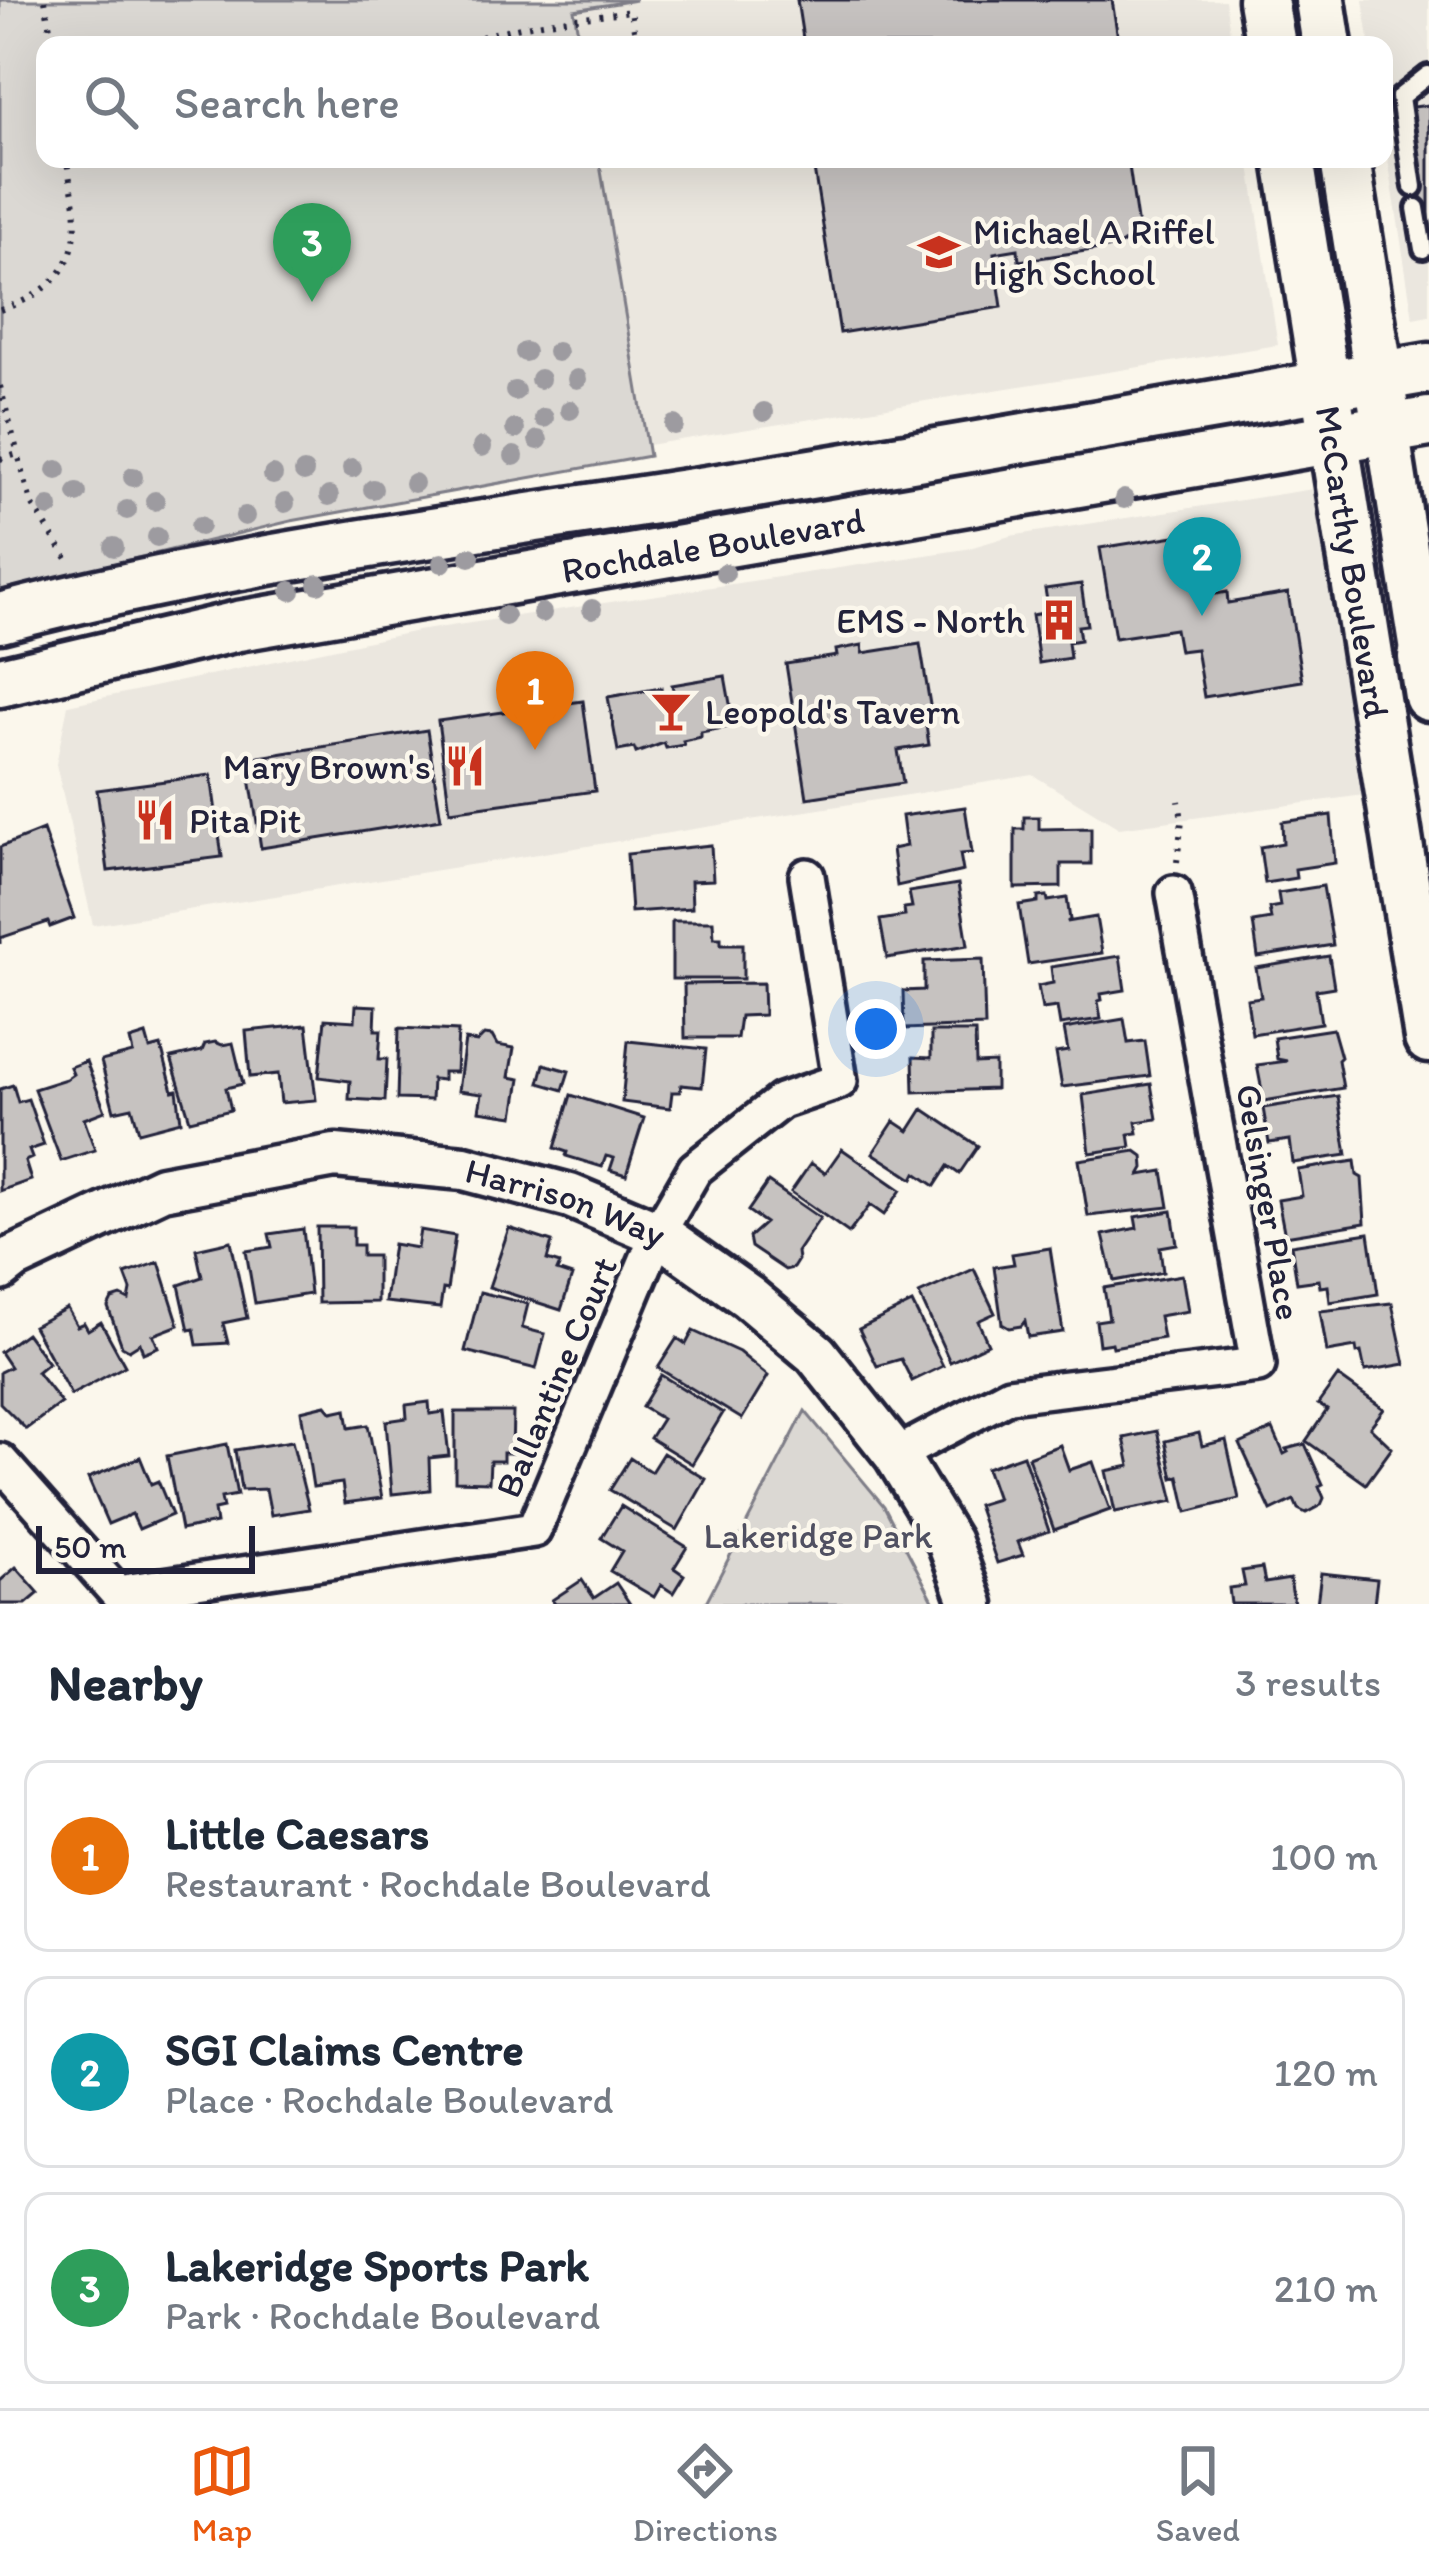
<!DOCTYPE html>
<meta charset="utf-8">
<style>
body{margin:0;font-family:Itim,sans-serif;background:#f2f2f3;color:#1f2937}
.scale{position:absolute;left:36px;bottom:30px;width:219px;box-sizing:border-box;padding-left:12px;border:6px solid #22223b;border-top:0;font-size:33px;line-height:42px;white-space:nowrap;color:#22223b;-webkit-text-stroke:9px #fbf7ec;paint-order:stroke}
.you{position:absolute;left:876px;top:1029px;width:42px;height:42px;margin:-30px;border:9px solid #fff;border-radius:50%;background:#1a73e8;box-shadow:0 0 0 18px #1a73e833}
.badge{display:grid;place-items:center;width:78px;height:78px;border-radius:50%;background:#ea580c;color:#fff;font-size:39px;font-weight:700}
.pin{position:absolute;translate:-50% -99px;filter:drop-shadow(0 3px 6px #0008)}
.pin::after{content:'';position:absolute;top:63px;width:42px;height:36px;background:inherit;clip-path:polygon(0 0,100% 0,50% 100%)}
.list{margin:0;padding:0;list-style:none}
h2{display:flex;justify-content:space-between;align-items:center;height:156px;margin:0;padding:0 48px;font-size:51px}
h2 small{font-size:39px;font-weight:400;color:#747a83}
.list li{display:grid;grid-template-columns:78px 1fr auto;gap:36px;align-items:center;box-sizing:border-box;height:192px;margin:0 24px 24px;padding:0 24px;border:3px solid #e0e1e3;border-radius:24px}
.list b{display:block;font-size:45px;white-space:nowrap}
.list p{margin:0;font-size:39px;white-space:nowrap;color:#747a83}
.list em{font-size:39px;font-style:normal;color:#747a83}
.icon{flex:none;width:66px;height:66px;fill:none;stroke:currentColor;stroke-width:2;stroke-linecap:round;stroke-linejoin:round}
.map{position:relative;flex:none;width:1429px;height:1604px;overflow:hidden}
.search{position:absolute;background:#fff;box-shadow:0 12px 48px #0002;left:36px;right:36px;top:36px;height:132px;display:flex;align-items:center;gap:30px;box-sizing:border-box;padding:0 42px;border-radius:24px;color:#747a83;font-size:45px}
.sheet{height:804px;background:#fff}
nav{display:flex;justify-content:space-around;align-items:center;box-sizing:border-box;height:168px;border-top:3px solid #e0e1e3;background:#fff;font-size:33px;color:#747a83}
nav a{display:grid;justify-items:center;gap:6px}
nav .on{color:#ea580c}
.map>svg:first-child{display:block}
.built{fill:#ebe7df}
.green{fill:#dbd8d3;stroke:#7e7d87;stroke-width:3}
.building{fill:#c6c2c0;stroke:#22223b;stroke-width:3}
.lines{fill:none;stroke-linecap:round;stroke-linejoin:round}
.service-casing{stroke:#22223b;stroke-width:26}
.minor-casing{stroke:#22223b;stroke-width:42}
.tertiary-casing{stroke:#22223b;stroke-width:51}
.secondary-casing{stroke:#22223b;stroke-width:57}
.path{stroke:#22223b;stroke-width:6;stroke-dasharray:3 9;stroke-linecap:butt}
.service{stroke:#fbf7ec;stroke-width:16}
.minor{stroke:#fbf7ec;stroke-width:33}
.tertiary{stroke:#fbf7ec;stroke-width:42}
.secondary{stroke:#fbf7ec;stroke-width:48}
.tree{fill:#9d9ba0}
.labels{text-anchor:middle;dominant-baseline:central;stroke-width:9;stroke-linejoin:round;paint-order:stroke}
.poi-label{font-size:36px;fill:#22223b;stroke:#fbf7ec;text-anchor:start}
.street-label{font-size:36px;fill:#22223b;stroke:#fbf7ec}
.park-label{font-size:36px;fill:#505061;stroke:#fbf7ec}
</style>
<div class="map">
<svg width="1429" height="1604" viewBox="0 0 1429 1604">
<rect width="100%" height="100%" fill="#fbf7ec"/>
<filter id="ink" filterUnits="userSpaceOnUse"><feTurbulence type="fractalNoise" baseFrequency=".00833" numOctaves="2"/><feDisplacementMap in="SourceGraphic" scale="24" xChannelSelector="R" yChannelSelector="G"/><feConvolveMatrix kernelMatrix="1 2 1 2 8 2 1 2 1" color-interpolation-filters="sRGB"/></filter>
<g filter="url(#ink)">
<path class="built" d="M636,0H1225L1232,45H580L574,10Z
M1363,0H1429V315L1413,318L1384,133V45H1370Z
M599,159H1249L1278,345L648,445Z
M1313,489L1364,795L1119,828L1033,775L93,925L56,764L68,705L417,631L966,549L1010,536Z"/>
<path class="green" d="M0,0H636L574,10L580,45H45V159H599L649,456L291,521L0,591Z
M805,1411L884,1506L935,1604H705Z"/>
<path class="building" d="M797,0H1112L1119,45H804Z
M1429,105V220H1425L1406,108Z
M835,159H1128L1138,228L1134,236L1119,246L1019,261L1018,249L994,253L1002,307L840,333L814,169L836,166Z
M1206,531L1216,594L1227,592L1228,603L1288,593L1302,681L1204,697L1196,649L1179,651L1175,629L1115,638L1100,548Z
M1081,584L1087,625L1078,626L1080,640L1068,642L1070,658L1039,663L1032,615L1049,612L1045,589Z
M920,644L931,711L924,712L929,745L898,750L903,783L807,798L786,664L837,656L836,650L862,645L863,653Z
M725,676L734,726L701,732V737L683,741L684,745L666,748L664,743L636,753L634,748L618,751L608,697L661,688L662,696L674,694L672,685Z
M583,701L595,791L450,811L438,721Z
M427,730L441,819L261,848L247,759Z
M211,775L222,857L108,871L97,790Z
M965,807L972,853L960,854L963,871L897,886L892,849L906,846L902,816Z
M1331,815L1335,863L1295,869L1296,878L1265,883L1260,847L1283,843L1282,822Z
M1024,817H1039V829L1091,828V864H1061V887L1015,888V829H1024Z
M43,830L74,918L50,927L48,922L0,938V944V847Z
M711,845L713,880L691,881L692,908L631,912L627,854Z
M958,884L968,945L887,958L880,920L905,916L904,908L912,907L909,892Z
M1323,886L1333,945L1258,957L1253,922L1271,919L1269,908L1280,906L1278,893Z
M1047,896L1048,901L1067,898L1070,920L1067,922L1096,917L1102,953L1028,964L1019,905L1038,902V897Z
M672,921H713L714,938H721V944H743V979H672Z
M1120,956L1125,990L1101,994L1102,1000L1098,1001L1101,1019L1060,1025L1057,1007L1042,1009L1038,986L1053,983L1051,967Z
M1329,956L1334,987L1316,990L1321,1023L1252,1034L1247,999L1261,997L1256,968Z
M983,959L985,1026L904,1029L903,991L924,990V961Z
M763,983L764,1015L740,1016L737,1038H685L684,984Z
M356,1005L376,1006L375,1030H381L379,1059H387L385,1101L349,1099L350,1081L319,1077L325,1019L355,1021Z
M1124,1019L1128,1043L1145,1041L1150,1076L1062,1087L1056,1053L1068,1051L1064,1029Z
M307,1025L316,1100L281,1103L278,1074L250,1077L246,1031Z
M399,1028L458,1031L456,1072H443V1080L432,1079L431,1100L397,1099Z
M1333,1029L1341,1057L1338,1060L1343,1088L1264,1101L1257,1065L1287,1061L1277,1059L1274,1038Z
M931,1032H975L976,1064L995,1063V1089L914,1092L913,1057L931,1058Z
M146,1035L150,1049L161,1046L173,1091L177,1090L181,1121L139,1132L132,1107L114,1111L101,1061L133,1053L130,1040Z
M484,1035L492,1036L497,1045L514,1048L509,1077L520,1079L514,1116L479,1111L482,1094L458,1091L465,1040L477,1042Z
M628,1041L706,1049L702,1087L681,1085L680,1092H672L670,1108L622,1102Z
M215,1042L222,1045L233,1043L243,1084L226,1088L231,1110L190,1120L171,1058L202,1051L205,1044Z
M86,1061L105,1111L84,1119L95,1150L61,1161L34,1089L66,1079L73,1074L70,1067Z
M544,1064L569,1071L563,1090L539,1083Z
M1151,1084L1157,1119L1136,1122L1138,1133L1129,1134L1131,1147L1090,1153L1083,1095Z
M13,1085L18,1102L28,1099L44,1145L29,1150L32,1158L25,1161L31,1180L0,1191V1089Z
M571,1095L644,1118L626,1175L610,1170L614,1158L606,1156L602,1167L566,1156L567,1152L555,1148Z
M1338,1096L1347,1155L1293,1163L1290,1140L1269,1143L1263,1108Z
M923,1109L978,1146L959,1174L948,1166L935,1186L916,1173L913,1179L873,1153L894,1121L909,1131Z
M842,1149L901,1190L884,1215L870,1205L849,1233L791,1192L811,1163L825,1173Z
M1136,1151L1143,1156L1144,1168L1140,1175L1163,1171L1169,1207L1088,1216L1079,1160Z
M1355,1161L1357,1175L1362,1178L1365,1223L1285,1236L1278,1200L1302,1196L1298,1170Z
M768,1182L820,1218L797,1252L798,1260L793,1268L785,1270L751,1247L749,1237L765,1223L748,1211Z
M1172,1211L1177,1244L1160,1247L1163,1272L1114,1281L1103,1235L1137,1228L1135,1217Z
M317,1227H353V1245H362V1256H377V1302L318,1303Z
M509,1228L552,1242L547,1260L560,1264L557,1271L572,1276L561,1310L489,1287Z
M303,1229L310,1294L255,1303L246,1251L272,1247L269,1234Z
M420,1230L455,1236L447,1290L443,1289L440,1308L385,1302L393,1244L417,1248Z
M1369,1233L1378,1294L1330,1302L1328,1286L1320,1287L1319,1280L1297,1283L1291,1245Z
M231,1241L247,1318L223,1323L228,1343L197,1345L194,1329L189,1330L179,1285L202,1277L196,1249Z
M1050,1248L1063,1332L1028,1337L1025,1321L1021,1326L1009,1328L1002,1324L994,1267L1014,1264L1012,1254Z
M159,1262L179,1325L153,1335L158,1347L143,1353L140,1343L129,1350L122,1346L108,1307L112,1299L121,1296L129,1300L131,1290L125,1274Z
M974,1269L995,1313L978,1321L988,1344L950,1362L919,1294Z
M1182,1275L1188,1311L1159,1316L1163,1338L1113,1347L1112,1343L1099,1345L1096,1321L1109,1319L1104,1288Z
M480,1292L528,1304L522,1328L545,1334L536,1369L465,1351Z
M912,1303L943,1366L912,1381L901,1359L877,1366L859,1329Z
M1392,1303L1405,1364L1365,1371L1361,1352L1357,1353L1356,1347L1327,1352L1320,1311Z
M67,1308L77,1326L84,1323L88,1330L101,1322L125,1366L71,1395L33,1326Z
M693,1331L739,1352L768,1376L742,1419L658,1368L677,1338L686,1344Z
M26,1333L48,1363L37,1372L61,1403L26,1429L0,1403V1372L10,1367L0,1352Z
M661,1375L723,1413L692,1464L650,1438L662,1419L642,1407Z
M1338,1376L1384,1409L1370,1427L1392,1448L1366,1484L1306,1441L1327,1410L1318,1404Z
M429,1402L430,1414L444,1412L449,1456L429,1458L430,1490L392,1494L386,1421L407,1418L406,1405Z
M326,1405L332,1412L346,1409L349,1428L368,1425L382,1498L345,1503L342,1483L313,1487L301,1411Z
M455,1412H513L512,1453H503V1461H490L489,1482L455,1481Z
M1273,1429L1284,1454L1288,1452L1286,1449L1305,1444L1323,1484L1319,1486L1324,1498L1321,1505L1306,1513L1298,1509L1294,1500L1271,1511L1240,1444Z
M1157,1431L1174,1501L1115,1512L1106,1471L1130,1466L1124,1438Z
M1199,1433L1202,1446L1226,1440L1239,1499L1187,1512L1179,1476L1173,1478L1165,1441Z
M292,1441L309,1509L271,1515L266,1489L241,1490L235,1450Z
M227,1444L237,1495L221,1498L223,1508L214,1510L216,1523L181,1530L167,1456Z
M1060,1445L1069,1470L1093,1462L1110,1510L1054,1530L1028,1457Z
M663,1453L706,1479L677,1530L610,1490L630,1458L651,1472Z
M1023,1455L1049,1531L1018,1542L1023,1555L997,1563L977,1505L997,1499L986,1468Z
M140,1457L151,1484L158,1481L172,1515L139,1529L132,1514L108,1524L88,1478Z
M621,1506L687,1547L674,1568L684,1575L673,1593L661,1585L654,1597L610,1571L622,1551L601,1538Z
M16,1567L39,1593L26,1604H0V1581Z
M1262,1568L1265,1583L1290,1579L1294,1604H1231L1229,1588L1245,1586L1242,1571Z
M1321,1573L1377,1579L1374,1604H1317Z
M582,1580L594,1598L616,1583L630,1604H555L552,1600Z"/>
<g class="lines">
<g class="service-casing">
<path id="service" d="M1413,187L1400,97L1428,75
M1416,208L1423,249"/>
</g>
<g class="minor-casing">
<path id="minor" d="M896,1455L1009,1395L1258,1365L1174,893
M0,1461L117,1593L534,1530L658,1233L695,1169L781,1101L840,1081L807,876"/>
</g>
<g class="tertiary-casing">
<g id="tertiary">
<path d="M1387,428L1423,657"/>
<path id="s1" d="M0,1269L14,1258L162,1188L335,1156L464,1168L570,1196L658,1233L748,1297L816,1354L896,1455L949,1542L972,1604"/>
</g>
</g>
<g class="secondary-casing">
<g id="secondary">
<path d="M1263,0L1271,45"/>
<path d="M1320,0L1327,45"/>
<path id="s2" d="M1289,159L1429,1038"/>
<path d="M1345,159L1384,409"/>
<path d="M0,618C225,559 457,530 687,494C935,455 1182,410 1429,368"/>
<path d="M1423,657L1429,696"/>
<path id="s3" d="M0,682L238,626L1429,422"/>
</g>
</g>
<path class="path" d="M45,0L53,45
M459,45C513,23 573,19 631,11L636,42
M0,310C52,293 81,265 75,206C73,190 68,175 67,159
M0,386L18,454
M0,459L18,454L31,502L71,565
M1177,862L1182,820L1179,801"/>
<use href="#service" class="service"/>
<use href="#minor" class="minor"/>
<use href="#tertiary" class="tertiary"/>
<use href="#secondary" class="secondary"/>
</g>
<g class="tree">
<circle cx="525" cy="352" r="10"/>
<circle cx="557" cy="352" r="10"/>
<circle cx="540" cy="379" r="10"/>
<circle cx="577" cy="379" r="10"/>
<circle cx="515" cy="391" r="10"/>
<circle cx="570" cy="410" r="10"/>
<circle cx="764" cy="412" r="10"/>
<circle cx="544" cy="418" r="10"/>
<circle cx="674" cy="425" r="10"/>
<circle cx="515" cy="429" r="10"/>
<circle cx="538" cy="440" r="10"/>
<circle cx="482" cy="447" r="10"/>
<circle cx="514" cy="456" r="10"/>
<circle cx="352" cy="468" r="10"/>
<circle cx="57" cy="470" r="10"/>
<circle cx="304" cy="472" r="10"/>
<circle cx="273" cy="475" r="10"/>
<circle cx="133" cy="477" r="10"/>
<circle cx="414" cy="483" r="10"/>
<circle cx="373" cy="489" r="10"/>
<circle cx="77" cy="493" r="10"/>
<circle cx="329" cy="496" r="10"/>
<circle cx="1124" cy="499" r="10"/>
<circle cx="155" cy="501" r="10"/>
<circle cx="285" cy="503" r="10"/>
<circle cx="49" cy="507" r="10"/>
<circle cx="127" cy="510" r="10"/>
<circle cx="245" cy="516" r="10"/>
<circle cx="200" cy="526" r="10"/>
<circle cx="157" cy="537" r="10"/>
<circle cx="114" cy="547" r="10"/>
<circle cx="470" cy="557" r="10"/>
<circle cx="442" cy="563" r="10"/>
<circle cx="725" cy="573" r="10"/>
<circle cx="318" cy="584" r="10"/>
<circle cx="291" cy="591" r="10"/>
<circle cx="592" cy="609" r="10"/>
<circle cx="542" cy="613" r="10"/>
<circle cx="505" cy="616" r="10"/>
</g>
</g>
<defs>
<g id="school-bare" transform="scale(3.24)"><path d="M0-5L7-2L0 1L-7-2ZM-4 1L0 2.5L4 1V4Q0 6-4 4Z" fill="#c8321e" stroke="#fbf7ec" stroke-width="2.5" paint-order="stroke"/></g>
<g id="building-bare" transform="scale(3.24)"><path d="M-4-6H4V6H1V3H-1V6H-4ZM-2.5-4.3h1.7v1.8h-1.7ZM.8-4.3h1.7v1.8H.8ZM-2.5-1h1.7V.8h-1.7ZM.8-1h1.7V.8H.8Z" fill="#c8321e" stroke="#fbf7ec" stroke-width="2.5" paint-order="stroke"/></g>
<g id="bar-bare" transform="scale(3.24)"><path d="M-6-5H6L.8 .8V4.5H3.5V6h-7V4.5H-.8V.8Z" fill="#c8321e" stroke="#fbf7ec" stroke-width="2.5" paint-order="stroke"/></g>
<g id="restaurant-bare" transform="scale(3.24)"><path d="M-5-6h1v4h1v-4h1v4h1v-4h1v5L-1.5 .5V6h-2V.5L-5-1ZM5-6V6H3V1.5H1.5Q1.5-4 5-6Z" fill="#c8321e" stroke="#fbf7ec" stroke-width="2.5" paint-order="stroke"/></g>
</defs>
<g fill-rule="evenodd">
<use href="#school-bare" x="939" y="252"/>
<use href="#building-bare" x="1059" y="620"/>
<use href="#bar-bare" x="671" y="711"/>
<use href="#restaurant-bare" x="465" y="766"/>
<use href="#restaurant-bare" x="155" y="820"/>
</g>
<g class="labels">
<g class="poi-label">
<text x="973" y="231">Michael A Riffel<tspan x="973" dy="41">High School</tspan></text>
<text x="1025" y="620" text-anchor="end">EMS - North</text>
<text x="705" y="711">Leopold's Tavern</text>
<text x="431" y="766" text-anchor="end">Mary Brown's</text>
<text x="189" y="820">Pita Pit</text>
</g>
<g class="street-label">
<text stroke="none"><textPath href="#s3" startOffset="726">Rochdale Boulevard</textPath></text>
<text stroke="none"><textPath href="#s2" startOffset="408">McCarthy Boulevard</textPath></text>
<text transform="translate(1269 1202) rotate(80)">Gelsinger Place</text>
<text stroke="none"><textPath href="#s1" startOffset="594">Harrison Way</textPath></text>
<text transform="translate(556 1377) rotate(-67)">Ballantine Court</text>
</g>
<g class="park-label">
<text x="818" y="1535">Lakeridge Park</text>
</g>
</g>
</svg>
<div class="scale">50 m</div>
<div class="you"></div>
<div class="pin badge" style="left:535px;top:750px;background:#e8710a">1</div>
<div class="pin badge" style="left:1202px;top:616px;background:#0f9aa8">2</div>
<div class="pin badge" style="left:312px;top:302px;background:#2e9e5b">3</div>
<div class="search"><svg class="icon" aria-label="search" viewBox="0 0 24 24"><circle cx="10" cy="10" r="6"/><path d="M15 15l6 6"/></svg>Search here</div>
</div>
<section class="sheet">
<h2>Nearby<small>3 results</small></h2>
<ul class="list">
<li><span class="badge" style="background:#e8710a">1</span><div><b>Little Caesars</b><p>Restaurant · Rochdale Boulevard</p></div><em>100 m</em></li>
<li><span class="badge" style="background:#0f9aa8">2</span><div><b>SGI Claims Centre</b><p>Place · Rochdale Boulevard</p></div><em>120 m</em></li>
<li><span class="badge" style="background:#2e9e5b">3</span><div><b>Lakeridge Sports Park</b><p>Park · Rochdale Boulevard</p></div><em>210 m</em></li>
</ul>
</section>
<nav>
<a class="on"><svg class="icon" aria-label="map" viewBox="0 0 24 24"><path d="M3 6l6-2 6 2 6-2v14l-6 2-6-2-6 2zM9 4v14M15 6v14"/></svg>Map</a>
<a><svg class="icon" aria-label="directions" viewBox="0 0 24 24"><path d="M12 3l9 9-9 9-9-9zM9 14v-3h6M13 9l2 2-2 2"/></svg>Directions</a>
<a><svg class="icon" aria-label="saved" viewBox="0 0 24 24"><path d="M7 4h10v16l-5-4-5 4z"/></svg>Saved</a>
</nav>
